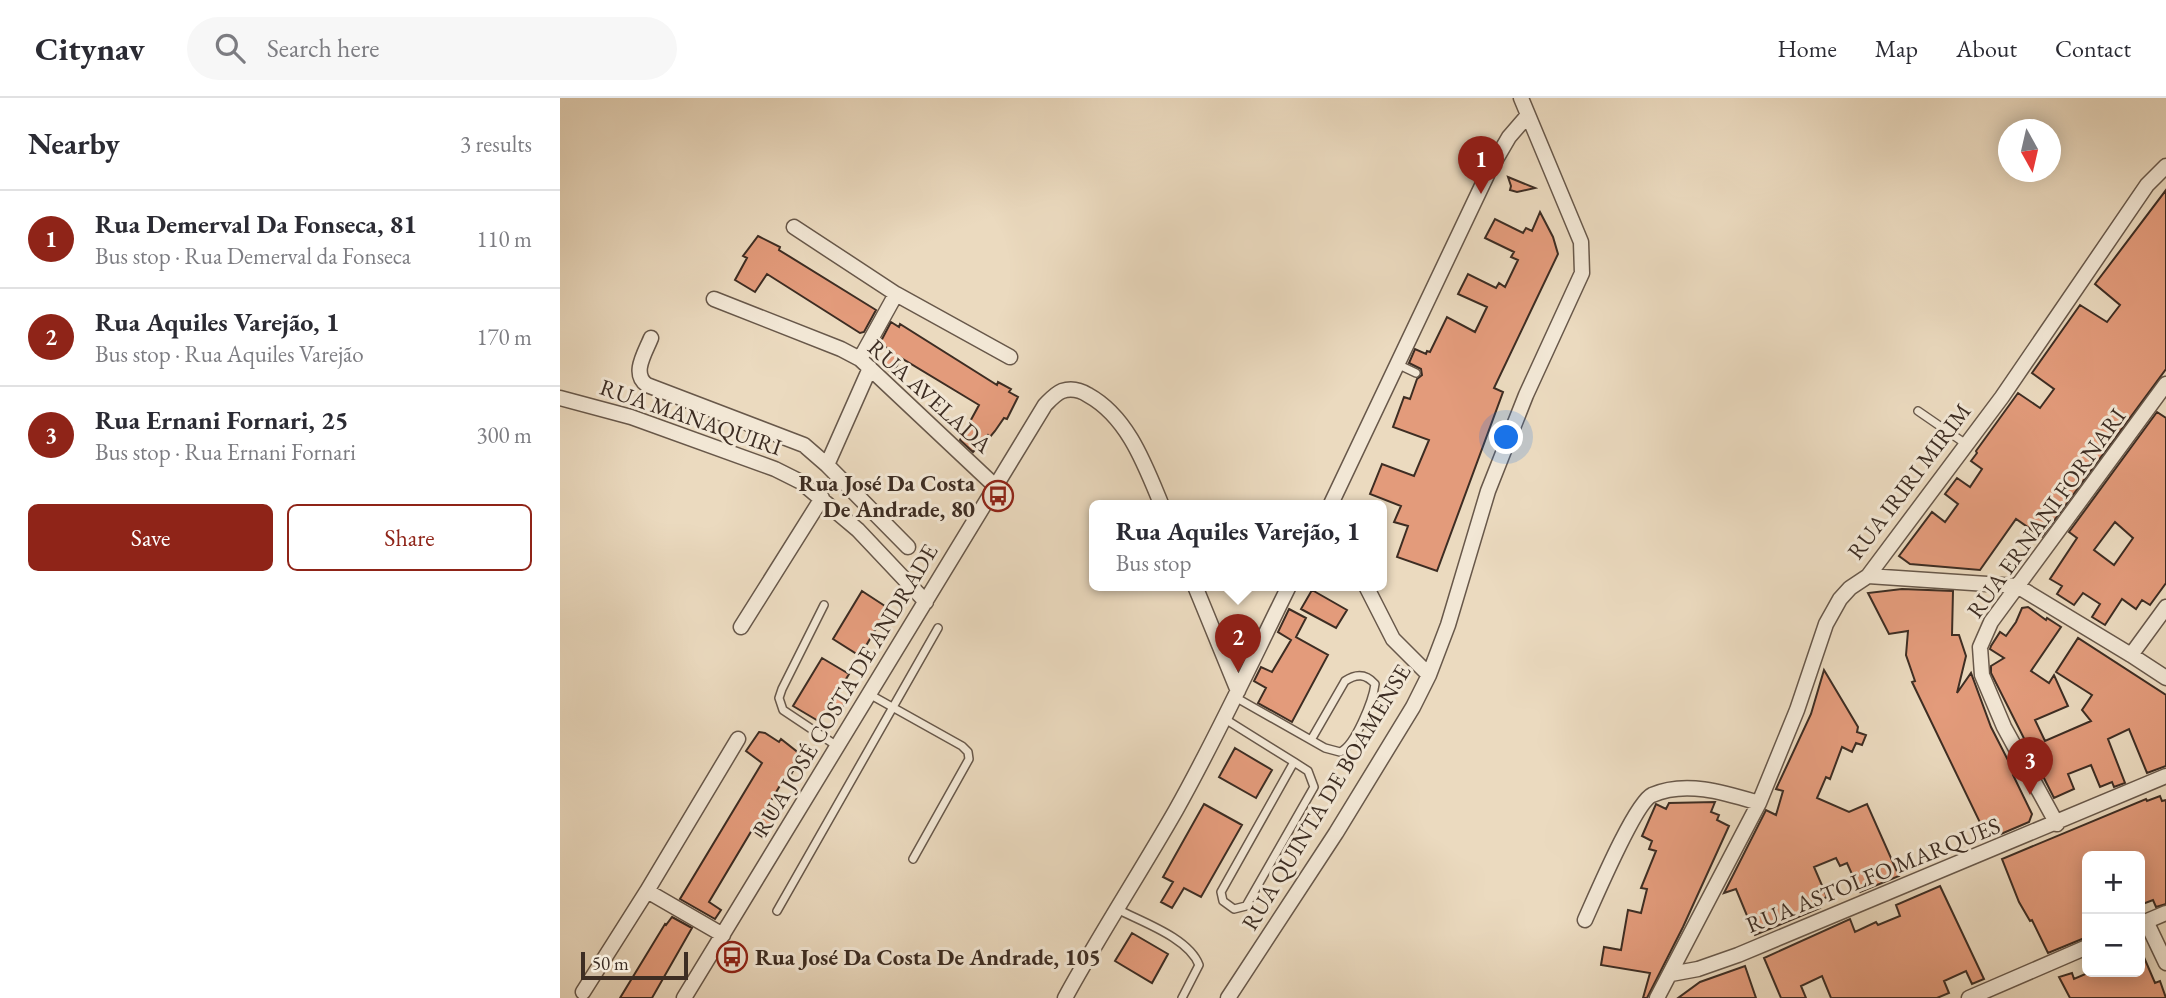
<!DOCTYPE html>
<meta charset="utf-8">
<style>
body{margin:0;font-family:"EB Garamond",serif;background:#f7f7f7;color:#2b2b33}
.controls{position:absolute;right:21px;bottom:21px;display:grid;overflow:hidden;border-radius:10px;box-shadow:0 4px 18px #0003}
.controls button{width:63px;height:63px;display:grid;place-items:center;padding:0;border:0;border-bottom:2px solid #e1e1e2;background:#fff;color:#2b2b33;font:35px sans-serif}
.compass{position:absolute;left:1438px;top:21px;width:63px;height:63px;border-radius:50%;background:#fff;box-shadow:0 4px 18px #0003;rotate:172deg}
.scale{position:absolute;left:21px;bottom:18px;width:107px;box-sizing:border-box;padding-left:7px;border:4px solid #3d2d23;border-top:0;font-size:19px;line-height:24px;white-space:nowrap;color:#3d2d23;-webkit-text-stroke:5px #f2e7d5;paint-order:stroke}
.you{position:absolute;left:947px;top:340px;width:24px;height:24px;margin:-18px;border:5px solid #fff;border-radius:50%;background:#1a73e8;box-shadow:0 0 0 10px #1a73e833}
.badge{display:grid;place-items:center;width:46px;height:46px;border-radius:50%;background:#8f2418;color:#fff;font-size:23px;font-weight:700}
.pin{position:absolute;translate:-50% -58px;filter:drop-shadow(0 2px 4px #0008)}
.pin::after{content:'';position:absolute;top:37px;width:24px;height:21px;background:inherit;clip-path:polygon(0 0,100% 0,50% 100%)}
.popup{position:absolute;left:529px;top:402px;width:298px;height:91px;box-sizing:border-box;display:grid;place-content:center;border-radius:10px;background:#fff;filter:drop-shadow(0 2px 5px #0005);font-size:23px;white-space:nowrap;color:#7c7c81}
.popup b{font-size:26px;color:#2b2b33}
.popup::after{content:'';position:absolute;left:50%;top:100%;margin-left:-14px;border:14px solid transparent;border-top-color:#fff}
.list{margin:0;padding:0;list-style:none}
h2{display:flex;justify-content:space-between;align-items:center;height:91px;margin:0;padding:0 28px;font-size:30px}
h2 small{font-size:23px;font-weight:400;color:#7c7c81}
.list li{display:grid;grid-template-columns:46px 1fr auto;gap:21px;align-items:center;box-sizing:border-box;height:98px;padding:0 28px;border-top:2px solid #e1e1e2}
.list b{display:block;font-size:26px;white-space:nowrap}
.list p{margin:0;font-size:23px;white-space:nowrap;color:#7c7c81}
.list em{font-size:23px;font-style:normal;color:#7c7c81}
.actions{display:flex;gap:14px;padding:21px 28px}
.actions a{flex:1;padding:16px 0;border:2px solid #8f2418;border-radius:10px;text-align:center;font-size:24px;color:#8f2418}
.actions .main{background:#8f2418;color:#fff}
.icon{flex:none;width:38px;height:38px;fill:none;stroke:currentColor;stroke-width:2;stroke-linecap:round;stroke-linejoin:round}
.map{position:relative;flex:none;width:1606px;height:900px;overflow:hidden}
header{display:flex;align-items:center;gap:42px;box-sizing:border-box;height:98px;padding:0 35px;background:#fff;border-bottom:2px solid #e1e1e2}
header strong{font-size:33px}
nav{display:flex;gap:38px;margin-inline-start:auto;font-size:24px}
.search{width:490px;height:63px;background:#f7f7f7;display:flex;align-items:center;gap:18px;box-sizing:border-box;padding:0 24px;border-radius:38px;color:#7c7c81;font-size:26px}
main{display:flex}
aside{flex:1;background:#fff}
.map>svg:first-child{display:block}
.building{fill:#e39b7b;stroke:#3d2d23;stroke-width:2;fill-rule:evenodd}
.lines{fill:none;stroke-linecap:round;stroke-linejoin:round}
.lane-casing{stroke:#68584a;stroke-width:10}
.street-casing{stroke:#68584a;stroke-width:17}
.lane{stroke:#f2e7d5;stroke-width:7}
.street{stroke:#f2e7d5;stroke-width:14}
.labels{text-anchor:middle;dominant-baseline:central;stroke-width:6;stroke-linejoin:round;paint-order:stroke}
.street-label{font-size:23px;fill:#3d2d23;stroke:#f2e7d5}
.poi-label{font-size:23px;font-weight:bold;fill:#3d2d23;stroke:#f2e7d5;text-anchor:end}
</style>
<header>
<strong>Citynav</strong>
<div class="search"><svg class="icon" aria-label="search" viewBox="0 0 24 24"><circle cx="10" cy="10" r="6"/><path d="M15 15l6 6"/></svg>Search here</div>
<nav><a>Home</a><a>Map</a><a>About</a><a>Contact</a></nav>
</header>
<main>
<aside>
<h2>Nearby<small>3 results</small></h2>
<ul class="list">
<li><span class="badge">1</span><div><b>Rua Demerval Da Fonseca, 81</b><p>Bus stop · Rua Demerval da Fonseca</p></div><em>110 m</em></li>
<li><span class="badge">2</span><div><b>Rua Aquiles Varejão, 1</b><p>Bus stop · Rua Aquiles Varejão</p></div><em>170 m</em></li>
<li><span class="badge">3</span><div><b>Rua Ernani Fornari, 25</b><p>Bus stop · Rua Ernani Fornari</p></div><em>300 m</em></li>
</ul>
<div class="actions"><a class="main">Save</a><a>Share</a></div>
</aside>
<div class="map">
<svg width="1606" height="900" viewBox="0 0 1606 900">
<rect width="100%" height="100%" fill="#ebdabf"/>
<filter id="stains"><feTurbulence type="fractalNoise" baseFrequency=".00286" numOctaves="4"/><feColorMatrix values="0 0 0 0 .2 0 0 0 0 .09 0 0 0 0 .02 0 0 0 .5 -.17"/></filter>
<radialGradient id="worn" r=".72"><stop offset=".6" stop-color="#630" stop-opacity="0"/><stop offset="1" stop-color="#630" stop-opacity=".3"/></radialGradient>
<path class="building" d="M948,79L975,90L957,94L950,92L951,88Z
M1606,92V271L1482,439L1456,421L1420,472L1350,466L1339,458L1372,414L1385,424L1398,406L1385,396L1397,380L1410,389L1422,371L1411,363L1417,355L1416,353L1458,295L1480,310L1494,291L1472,275L1520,207L1547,224L1560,207L1535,186Z
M980,114L993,139L998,156L934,290L943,294L877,473L837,459L848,428L834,424L841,408L810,396L822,366L854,378L869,342L833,329L844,299L850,301L857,281L862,277L861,271L849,265L855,251L866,256L867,253L870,254L887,219L915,234L927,209L898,196L908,176L936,190L939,185L945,189L958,162L951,159L954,154L925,140L935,121L963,135L966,130L972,133Z
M198,138L220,149L219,152L316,212L304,234L300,235L207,176L195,194L175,182L187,160L183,158Z
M331,224L339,229L340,226L437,287L438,284L451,291L449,294L458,299L447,321L444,320L435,333L430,339L428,337L413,354L400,342L419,307L341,260L333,275L322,268L331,253L320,245Z
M1597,314L1606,320V485L1590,507L1582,502L1576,511L1562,501L1545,527L1532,519L1540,506L1523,495L1514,507L1497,496L1502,488L1490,481L1517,440L1509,434ZM1555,424L1573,440L1554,467L1534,452Z
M1342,491L1393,493L1392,537H1399L1406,558L1397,595L1411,575L1431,629L1455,676L1453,677L1472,716L1469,724L1441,736L1438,731L1426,737L1352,584L1355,583L1346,557L1348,533L1329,536L1308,495Z
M752,492L787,512L776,530L741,511Z
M302,493L328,510L300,558L273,541Z
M1468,509L1486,522L1487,520L1501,529L1471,573L1489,585L1494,577L1508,608L1475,622L1485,643L1531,623L1522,612L1532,597L1496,574L1518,540L1606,597V668L1587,675L1569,631L1548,641L1565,685L1554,689L1552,684L1540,689L1531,667L1508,676L1514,691L1494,700L1431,575V568L1444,560L1430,551L1431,548L1440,534L1446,538L1456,524L1462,510Z
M729,511L746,520L736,539L768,557L732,624L698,605L706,590L694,583L701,569L712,574L731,542L718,534Z
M262,560L289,576L277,596L286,603L277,619L267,613L260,624L233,608Z
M1264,572L1298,629L1297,634L1306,637L1302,647L1296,645L1292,654L1282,649L1270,681L1266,679L1257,700L1289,714L1307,706L1339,778L1300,794L1287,765L1280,768L1276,760L1254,769L1267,799L1257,803L1260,810L1195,837L1176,791L1164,795L1206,712L1216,717L1223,693L1216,691L1251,616Z
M199,634L205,635L219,644L221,641L240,656L234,664L237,666L230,678L227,676L206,711L217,719L204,740L192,732L149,804L161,812L155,821L120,801L202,665L186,653Z
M675,650L712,672L696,700L659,679Z
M1600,698L1602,703L1606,702V806L1596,809L1593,802L1580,807V758H1527V839L1488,855L1472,822L1470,823L1459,804L1442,761L1586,701L1587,703Z
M1155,704L1151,714L1159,717L1157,722L1169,728L1123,829L1087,900H1083L1090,875L1041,867L1044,849L1061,852L1068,812L1081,815L1087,791L1081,790L1096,753L1089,751L1092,743L1082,738L1096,706L1106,711L1109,705Z
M644,706L682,727L641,799L624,790L612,810L601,804L613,784L603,779Z
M1380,788L1424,881L1412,886L1406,873L1384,883L1389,895L1377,900H1271L1262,878L1241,888L1246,900H1221L1204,860L1290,821L1295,834L1316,824L1318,827L1340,818L1336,807Z
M112,819L132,830L92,900H60L105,826L106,827Z
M572,835L608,856L592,885L555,863Z
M1580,850L1595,885L1600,883L1606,900H1510L1499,879L1512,875L1514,881L1530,874H1580Z
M1185,868L1196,900H1118L1140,884Z"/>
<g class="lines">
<g class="lane-casing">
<path id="lane" d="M837,266L856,275
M1358,313L1406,346
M264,507L222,591L219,600L223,612L277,648
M309,596L402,648L408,654L409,661L353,761
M675,599L765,650L780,654C795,648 813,602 815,586C806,576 797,575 785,583L751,642
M665,621L734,664L661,794L663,803L674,811L686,808L754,689L748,673L734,664
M557,811C582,824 629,840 639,867L622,900
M217,813L378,530"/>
</g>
<g class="street-casing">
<path id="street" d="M234,129L336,196L450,259
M154,201L281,251L300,261L435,388
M91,240C85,255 71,276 87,287L244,347L267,367L348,449
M300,261L336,196
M0,300L71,319L215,371L241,384L298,432L366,504
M267,367L310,270
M770,408L928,75L949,39L968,17
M1308,478L1457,488L1571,557L1606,580
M635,488L678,593
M806,488L833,541L869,577
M181,529L262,400
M1571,557L1606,509
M1497,726L1444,629L1422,577L1420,549L1431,524L1606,286
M1025,822C1035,800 1075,705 1092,697C1126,682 1166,695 1199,705
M1586,823L1606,865
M1580,826L1606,815
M163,837L87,793L178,641
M1111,876L1138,871L1178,857L1606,678
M23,894L87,793
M124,900L485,307C490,302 495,296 502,293C511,290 520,292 528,297C568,319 585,367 602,408
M505,900C540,836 580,775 616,712C657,639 692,563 729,488
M668,900L776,735L853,609L869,577L888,527L928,393L966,297L1022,175L1021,144L961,0
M1097,900L1199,705L1237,612L1266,526L1280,501L1290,490L1308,478L1442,299L1587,87L1606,68
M1409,900L1527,849"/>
</g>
<use href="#lane" class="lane"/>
<use href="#street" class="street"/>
</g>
<defs>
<g id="bus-ring" transform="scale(1.575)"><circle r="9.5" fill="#f2e7d5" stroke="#8f2418" stroke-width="1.5"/><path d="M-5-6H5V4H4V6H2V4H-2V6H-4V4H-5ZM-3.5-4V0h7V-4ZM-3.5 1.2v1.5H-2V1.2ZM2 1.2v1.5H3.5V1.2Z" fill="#8f2418"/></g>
</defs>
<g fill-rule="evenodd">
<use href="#bus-ring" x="438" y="398"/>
<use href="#bus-ring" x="172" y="859"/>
</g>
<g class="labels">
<g class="street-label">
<text transform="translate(370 298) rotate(42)">RUA AVELADA</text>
<text transform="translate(131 319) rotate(19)">RUA MANAQUIRI</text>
<text transform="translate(1349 383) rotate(-53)">RUA IRIRI MIRIM</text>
<text transform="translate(1486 415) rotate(-54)">RUA ERNANI FORNARI</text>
<text transform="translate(285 592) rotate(-59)">RUA JOSÉ COSTA DE ANDRADE</text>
<text transform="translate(766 699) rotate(-59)">RUA QUINTA DE BOAMENSE</text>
<text transform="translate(1313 777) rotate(-22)">RUA ASTOLFO MARQUES</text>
</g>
<g class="poi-label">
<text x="415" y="385">Rua José Da Costa<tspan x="415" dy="26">De Andrade, 80</tspan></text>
<text x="195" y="859" text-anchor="start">Rua José Da Costa De Andrade, 105</text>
</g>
</g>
<rect width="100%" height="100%" filter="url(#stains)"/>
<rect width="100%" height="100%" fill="url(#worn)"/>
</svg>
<div class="controls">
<button>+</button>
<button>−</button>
</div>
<svg class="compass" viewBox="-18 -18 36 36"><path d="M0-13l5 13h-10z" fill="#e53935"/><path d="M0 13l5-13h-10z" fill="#7c7c81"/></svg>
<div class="scale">50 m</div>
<div class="you"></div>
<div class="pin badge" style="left:921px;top:96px">1</div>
<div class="pin badge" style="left:678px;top:574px">2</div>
<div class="popup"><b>Rua Aquiles Varejão, 1</b>Bus stop</div>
<div class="pin badge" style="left:1470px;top:697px">3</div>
</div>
</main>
